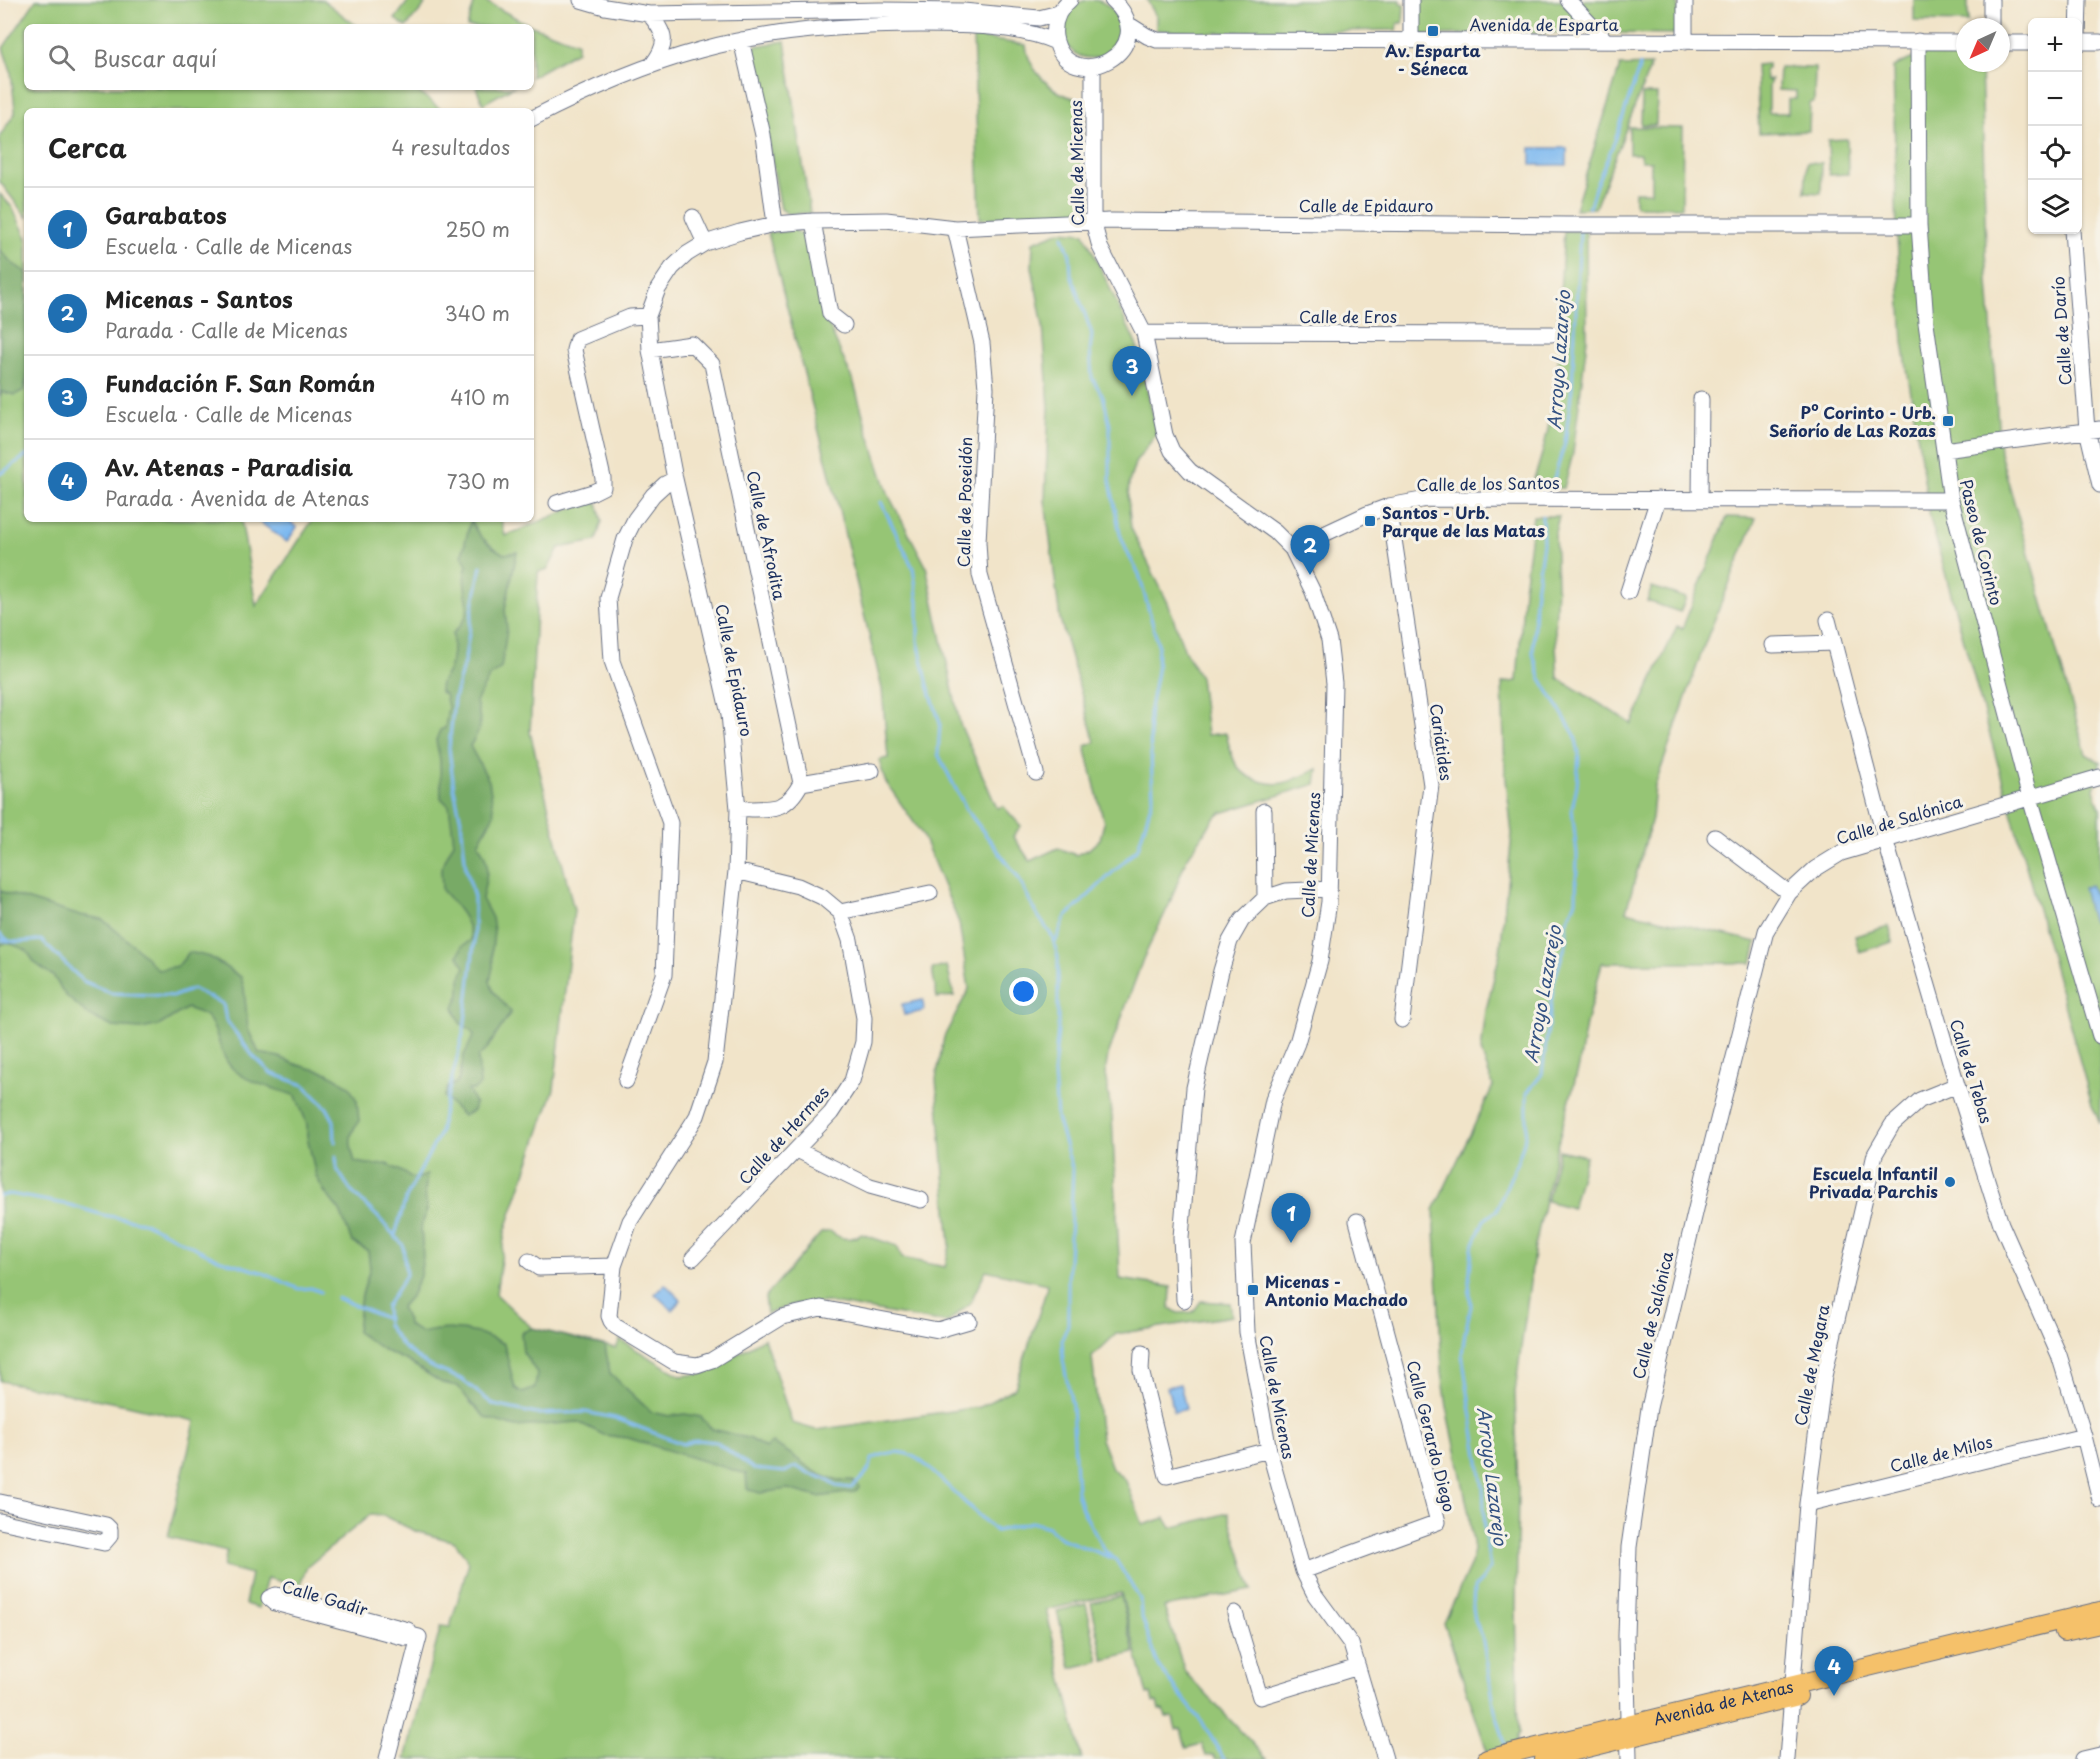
<!DOCTYPE html>
<html lang="es">
<meta charset="utf-8">
<style>
body{margin:0;font-family:"Playpen Sans",sans-serif;background:#f6f6f6;color:#222}
.controls{position:absolute;right:18px;top:18px;display:grid;overflow:hidden;border-radius:9px;box-shadow:0 2px 4px #0004}
.controls button{width:54px;height:54px;display:grid;place-items:center;padding:0;border:0;border-bottom:2px solid #e0e0e0;background:#fff;color:#222;font:30px sans-serif}
.compass{position:absolute;left:1956px;top:18px;width:54px;height:54px;border-radius:50%;background:#fff;box-shadow:0 2px 4px #0004;rotate:224deg}
.you{position:absolute;left:1024px;top:992px;width:21px;height:21px;margin:-15px;border:4px solid #fff;border-radius:50%;background:#1a73e8;box-shadow:0 0 0 9px #1a73e833}
.badge{display:grid;place-items:center;width:39px;height:39px;border-radius:50%;background:#1f6fb2;color:#fff;font-size:20px;font-weight:700}
.pin{position:absolute;translate:-50% -50px;filter:drop-shadow(0 2px 3px #0008)}
.pin::after{content:'';position:absolute;top:32px;width:21px;height:18px;background:inherit;clip-path:polygon(0 0,100% 0,50% 100%)}
.list{margin:0;padding:0;list-style:none}
h2{display:flex;justify-content:space-between;align-items:center;height:78px;margin:0;padding:0 24px;font-size:26px}
h2 small{font-size:20px;font-weight:400;color:#767676}
.list li{display:grid;grid-template-columns:39px 1fr auto;gap:18px;align-items:center;box-sizing:border-box;height:84px;padding:0 24px;border-top:2px solid #e0e0e0}
.list b{display:block;font-size:22px;white-space:nowrap}
.list p{margin:0;font-size:20px;white-space:nowrap;color:#767676}
.list em{font-size:20px;font-style:normal;color:#767676}
.icon{flex:none;width:33px;height:33px;fill:none;stroke:currentColor;stroke-width:2;stroke-linecap:round;stroke-linejoin:round}
.map{position:relative;flex:none;width:2100px;height:1759px;overflow:hidden}
.search{position:absolute;background:#fff;box-shadow:0 2px 4px #0004;left:24px;top:24px;width:510px;height:66px;display:flex;align-items:center;gap:15px;box-sizing:border-box;padding:0 21px;border-radius:9px;color:#767676;font-size:22px}
.panel{position:absolute;background:#fff;box-shadow:0 2px 4px #0004;left:24px;top:108px;width:510px;height:414px;border-radius:9px}
.map>svg:first-child{display:block}
.green{fill:#96c575;stroke:#587a6a;stroke-width:1.5}
.forest{fill:#78aa66;stroke:#4a6c62;stroke-width:1.5}
.water{fill:#7eb9f0;stroke:#4c74a7;stroke-width:1.5}
.lines{fill:none;stroke-linecap:round;stroke-linejoin:round}
.stream{stroke:#7eb9f0;stroke-width:3}
.minor-casing{stroke:#666e83;stroke-width:17}
.major-casing{stroke:#666e83;stroke-width:20}
.minor{stroke:#fff;stroke-width:15}
.major{stroke:#f5c16b;stroke-width:18}
.poi-dot{fill:#1f6fb2;stroke:#f7f3e8;stroke-width:2}
.labels{text-anchor:middle;dominant-baseline:central;stroke-width:6;stroke-linejoin:round;paint-order:stroke}
.street-label{font-size:16px;fill:#1b2f5e;stroke:#f7f3e8}
.poi-label{font-size:16px;font-weight:bold;fill:#1b2f5e;stroke:#f7f3e8;text-anchor:end}
.water-label{font-size:18px;font-style:italic;fill:#345282;stroke:#f7f3e8}
</style>
<div class="map">
<svg width="2100" height="1759" viewBox="0 0 2100 1759">
<rect width="100%" height="100%" fill="#f7f3e8"/>
<filter id="ink" filterUnits="userSpaceOnUse"><feTurbulence type="fractalNoise" baseFrequency=".0167" numOctaves="2"/><feDisplacementMap in="SourceGraphic" scale="12" xChannelSelector="R" yChannelSelector="G"/><feConvolveMatrix kernelMatrix="1 2 1 2 8 2 1 2 1" color-interpolation-filters="sRGB"/></filter>
<filter id="wash" filterUnits="userSpaceOnUse"><feTurbulence type="fractalNoise" baseFrequency=".008" numOctaves="4" result="noise"/><feDisplacementMap in="SourceGraphic" scale="24" xChannelSelector="R" yChannelSelector="G"/><feGaussianBlur stdDeviation="1.35" result="paint"/><feColorMatrix in="noise" values="0 0 0 0 0 0 0 0 0 0 0 0 0 0 0 0 0 1.4 0 .05"/><feComposite in="paint" operator="in"/></filter>
<g filter="url(#wash)">
<rect width="100%" height="100%" fill="#f1e4c9"/>
<path class="green" d="M1062 29a29 29 0 1 1 58 0a29 29 0 1 1-58 0Z
M36,0H323L358,27H27V87H412L443,111H27V218L0,182V136L15,113V109L11,72L3,48Z
M409,0H418L425,5L406,27L395,19Z
M475,0H483L529,25L577,42V51L531,77V27H467Z
M1147,0H1400V4L1404,5L1403,23H1398L1397,30L1193,33L1156,30V16Z
M1417,0H1561L1590,31L1589,32L1417,35Z
M1585,0H1678V34L1607,33L1579,4Z
M1914,0H1968V22L1914,21Z
M973,37L1026,45C1028,71 1056,98 1082,99L1083,204L1076,213L980,219Z
M785,41L810,213L788,214L781,209L751,52L753,48L756,46Z
M1965,50V63H1981L1986,252L2000,453L2086,754L2100,762L2094,789L2100,809V1124L2092,1105L1930,518L1903,342L1897,237L1893,67L1929,51Z
M1768,64V69L1765,70L1766,80L1771,79L1769,86V113H1788V99H1796V91L1778,90L1779,67L1815,68L1814,102L1810,103L1809,131L1759,133L1756,65Z
M1651,65L1595,208L1575,209L1620,66Z
M476,87H513L483,104Z
M1642,94H1657L1656,125H1641Z
M1629,127L1683,128L1682,207L1635,206V192H1651V161H1641L1640,154H1629Z
M1847,139L1848,174L1829,175L1828,140Z
M1807,162L1822,163L1821,193L1805,192Z
M0,194L12,207L27,238V519H241L256,606L313,519H501L505,536L596,498L602,521L596,541L559,548L548,569L538,572L530,732L574,910L554,1089L505,1232L496,1294L532,1328L616,1348L620,1340L681,1376L705,1373L764,1338L792,1423L816,1430L980,1407L1015,1388L1046,1291L1047,1284L986,1270L970,1303L948,1322L934,1321L827,1302L788,1306L767,1314L765,1297L821,1233L830,1231C841,1240 849,1241 862,1234L897,1246L902,1258L945,1267L950,1246L936,1079L944,1037L969,989L959,923L922,834L885,781L879,760L888,758L882,689L838,506L768,233L795,230L798,233L807,234L821,308L854,383L867,429L889,496L926,566L960,724L997,808L1003,806L1021,826L1013,836L1030,861L1058,848L1076,855L1089,849L1100,839L1104,823L1085,746L1095,742L1060,619L1045,500L1049,407L1043,326L1032,267L1033,242L1061,231L1084,233L1137,346L1157,433L1135,463L1129,483L1128,498L1131,528L1168,603L1184,649L1200,677L1207,735L1226,733C1232,759 1235,775 1263,782C1271,784 1278,785 1287,782C1297,779 1308,773 1318,769L1316,784L1221,813L1213,820L1186,860L1169,905L1143,959L1108,1055L1105,1074L1112,1116L1120,1279L1171,1287L1170,1308L1178,1313L1193,1312L1201,1301L1230,1303L1232,1316L1116,1334L1092,1357L1101,1439L1112,1468L1126,1481L1143,1525L1165,1518L1171,1528L1228,1513L1252,1590L1164,1607L1185,1672L1267,1759H1216L1213,1755L1206,1756L1202,1744L1186,1748L1181,1729H1176L1173,1717H1166L1164,1710H1159L1157,1702H1153L1151,1694L1147,1695L1121,1593L1046,1610L1082,1759H405L441,1626L450,1627L469,1562L455,1542L415,1531L384,1516L370,1515L307,1567L299,1586L267,1578L259,1608L245,1604L251,1574L223,1567L227,1551L168,1537L195,1421L127,1405L0,1381Z
M1564,231H1586L1587,339L1573,453L1564,488H1536L1532,484C1552,433 1556,379 1561,327L1558,325Z
M1533,516H1559L1555,532L1557,585L1555,630L1558,678L1632,724L1677,626L1682,629L1727,517L1756,518L1705,643L1655,786L1652,818L1626,911L1757,942L1752,963H1602L1586,1024L1579,1066L1557,1146L1535,1246L1515,1392L1518,1491L1516,1606L1519,1734L1517,1736V1744L1487,1751L1444,1623L1471,1564L1474,1550L1469,1514L1447,1407L1442,1371L1434,1210L1493,1086L1481,1051L1486,1010L1500,953L1512,834L1505,770L1502,683L1517,681L1524,589Z
M1652,587L1686,598L1680,612L1647,601Z
M1889,926L1893,942L1859,952L1855,936Z
M947,966L954,996L937,998L932,969Z
M1559,1150L1586,1156L1572,1208L1547,1201Z
M1121,1596L1134,1653L1104,1660L1091,1603Z
M1086,1604L1099,1661L1071,1668L1057,1611Z"/>
<path class="forest" d="M0,250L12,263L27,273V378L24,390L15,395L2,392L0,397Z
M471,519C475,535 490,546 504,554L517,552L505,609L507,629L501,668L489,677L476,702C482,722 482,728 470,746L489,781L494,814L478,844C493,865 486,876 482,899L492,918L494,931L492,950L493,967L490,980L493,991L511,1012L487,1049L478,1057L480,1085L474,1090H468L475,1103L473,1111L463,1116L444,1097L448,1087L458,1082L464,1055L474,1035L470,1029L460,1023L454,1007L460,994V979L465,967L458,956L462,946L471,940C469,918 456,906 442,890L441,868L454,842L449,806L441,798L440,760L436,740L440,730L445,728L448,707L445,694L440,692C440,678 444,680 449,669C454,658 453,645 453,633C482,606 457,595 467,565L462,555Z
M0,891L74,914L102,919L137,948L158,970L178,966L189,952L210,957L241,977L244,988L248,1029L259,1053L279,1057L298,1065L328,1073L349,1086L357,1101L359,1121C347,1136 350,1145 355,1162L374,1165L388,1164L415,1179L427,1175L425,1192L427,1212L421,1226L423,1257L420,1276L412,1294L401,1307L409,1326L422,1333C451,1325 478,1330 504,1344L515,1388L523,1393L535,1388L537,1373L523,1352L521,1333L532,1328L605,1346L610,1373L651,1412L670,1416L685,1414L701,1417L712,1429L751,1439L765,1448L772,1443C802,1456 815,1484 852,1480L860,1487L855,1492L818,1497L788,1489L760,1493L747,1489L746,1474L628,1438L604,1435L578,1422L516,1427L486,1418L470,1402L458,1386L442,1383L409,1362L385,1351L357,1332L360,1302L370,1268L368,1251L352,1242L340,1211L324,1191L316,1176L307,1136V1124L296,1096C274,1087 250,1085 232,1068C218,1054 220,1033 208,1018C204,1013 193,1011 187,1008L160,1025L141,1029L113,1027L90,1016L65,995L54,977L35,963L26,950L7,942L0,946Z"/>
<path class="water" d="M1531,148H1567V165H1531Z
M260,519H286L297,527L287,542L258,521Z
M2090,885L2100,909V920L2097,922L2092,921C2088,915 2086,897 2083,888Z
M923,1000L924,1011L904,1015L902,1004Z
M665,1284L681,1300L672,1310L655,1294Z
M1180,1384L1186,1409L1174,1412L1167,1387Z"/>
<g class="lines">
<path class="stream" d="M1589,208L1596,185L1616,138L1640,65
M0,474L27,455
M1551,488L1565,443L1572,387L1580,232
M881,502L913,568L918,602V641L928,685L940,723L938,754L966,809L1018,877L1036,913L1052,936L1058,957V1029L1054,1072L1057,1118L1073,1171L1068,1283V1325L1062,1339L1063,1360L1072,1406L1077,1492L1082,1509L1104,1550L1116,1560L1140,1599L1141,1614L1159,1667L1204,1725L1224,1759
M0,934L8,940
M0,940L19,942L41,940L83,981L111,993L174,996L193,989L223,1004L226,1020L253,1056L271,1073L304,1085L327,1108L334,1121L335,1142
M1055,943L1065,918L1138,848L1153,797L1149,714L1157,671L1158,644L1139,574L1128,554L1120,534L1110,481V425L1103,396L1092,378L1090,351L1092,334L1071,275L1070,255L1063,236
M336,1156L337,1169L351,1191L377,1216L403,1245L406,1275L386,1307L387,1325L403,1347L429,1366L461,1379L494,1405L537,1414L585,1412L615,1418L683,1444L698,1440L716,1442L754,1469L785,1472L796,1466L807,1473L826,1479L836,1486L851,1488C861,1479 870,1473 872,1459C884,1453 899,1449 912,1456C922,1460 930,1469 938,1477C958,1495 976,1514 996,1531L1031,1522L1048,1527L1060,1538L1112,1558
M0,1196L10,1194L70,1205L103,1215L143,1222L218,1259L261,1272L299,1289L311,1288L321,1292
M395,1235L406,1198L440,1133L443,1115L464,1030L474,944V897L466,869L461,821L454,789L449,748L454,699L465,659L473,606L481,566
M337,1298L387,1319
M1506,1747L1495,1710L1482,1636L1475,1621L1473,1607L1474,1588L1482,1580L1490,1568L1485,1533L1483,1487L1462,1354L1465,1332L1471,1306L1469,1282L1472,1248L1484,1220L1496,1211L1518,1160L1524,1142L1527,1125V1093L1542,1074L1554,981L1567,940L1566,923L1576,901L1577,854L1572,809L1577,785L1579,753L1575,735L1540,677L1533,654L1535,599L1543,543L1542,516"/>
</g>
</g>
<g filter="url(#ink)">
<g class="lines">
<g class="minor-casing">
<path id="minor" d="M581,0L605,7L649,14L881,10L963,11L1039,18L1059,13
M1070,0C1059,9 1053,22 1055,37C1067,101 1167,48 1112,0
M1568,0L1606,41
M649,14C666,34 669,43 652,65
M1128,24L1147,36L1157,40L1965,42
M1991,27V0
M2078,37L2079,0
M741,40L763,135L775,224
M1411,41V0
M1918,41L1919,225L1926,323L1951,500L2030,798L2100,1036
M1685,42V0
M2078,42H2100
M2001,43H2032
M1093,67V221L1100,247L1144,333L1165,435L1172,451L1190,471L1275,532L1292,549L1313,592L1329,640L1334,683L1329,902L1320,961L1297,1043L1273,1100L1243,1243L1247,1332L1269,1450L1303,1571L1315,1595L1351,1644L1385,1759
M531,119C585,91 641,66 700,50C772,30 847,25 921,25C964,25 1017,25 1056,42
M693,217L705,243
M813,221L830,314L844,325
M955,228L982,343L986,388L978,542L980,575L1036,773
M2072,230L2087,430L2100,485
M1144,333L1552,334
M650,350L692,344L712,364L801,783C785,814 769,808 738,809
M1944,450L2100,429
M1700,499L1701,399
M557,503L593,492L603,487V478L574,350L577,339L630,317L648,316
M1389,506L1431,785L1402,1020
M1292,549L1367,514L1389,506L1427,499L1951,500
M1628,592L1658,499
M1828,620L1885,839L1957,1085L2001,1224L2059,1355L2084,1436L2100,1500
M1773,645L1834,643
M801,783L872,771
M1264,811L1265,898
M1715,837L1789,893
M840,912L930,893
M626,1081L664,975L670,823L612,661L608,598L625,539L635,519L653,495L665,484L675,479
M797,1150L870,1186L921,1200
M693,1258L831,1113L852,1081L863,1042L864,1018L850,940L840,912L822,897L798,886L736,871
M529,1261L539,1268L614,1266
M1184,1300L1181,1237L1194,1088L1221,971L1230,941L1242,920L1265,898L1286,891L1329,889
M969,1321L938,1330L821,1308L782,1317L712,1360L697,1365L674,1362L615,1326L611,1321L609,1316L614,1266L630,1221L697,1116L715,1062L736,871L738,809L729,714L675,479L650,350L648,316L658,289L672,268L687,254L705,243L740,232L775,224L813,221L886,220L955,228L1110,221L1567,225H1919
M1142,1353L1141,1370L1167,1476L1269,1450
M0,1502L106,1525L110,1529V1536L104,1543L0,1521
M1807,1504L2084,1436
M1303,1571L1438,1522L1357,1221
M1235,1613L1260,1697L1358,1667
M387,1759L419,1637L411,1635L408,1630L276,1595L269,1598L275,1603L406,1638L411,1635
M1629,1759L1626,1636L1629,1547L1649,1408L1704,1175L1766,931L1789,893L1815,869L1841,853L2100,777
M1787,1759L1807,1504L1824,1376L1875,1154L1892,1125L1920,1100L1957,1085
M2083,1759L2100,1755"/>
</g>
<g class="major-casing">
<g id="major">
<path d="M2064,1632L2100,1624"/>
<path id="s1" d="M1487,1759L2100,1611"/>
<path d="M1543,1759L1798,1696"/>
</g>
</g>
<use href="#minor" class="minor"/>
<use href="#major" class="major"/>
</g>
</g>
<g class="poi-dot">
<rect x="1427" y="25" width="12" height="12" rx="3"/>
<rect x="1942" y="415" width="12" height="12" rx="3"/>
<rect x="1364" y="515" width="12" height="12" rx="3"/>
<circle cx="1950" cy="1182" r="6"/>
<rect x="1247" y="1284" width="12" height="12" rx="3"/>
</g>
<g class="labels">
<g class="street-label">
<text x="1544" y="24">Avenida de Esparta</text>
<text transform="translate(1076 163) rotate(-91)">Calle de Micenas</text>
<text x="1366" y="205">Calle de Epidauro</text>
<text x="1348" y="316">Calle de Eros</text>
<text transform="translate(2061 331) rotate(-94)">Calle de Darío</text>
<text transform="translate(1488 483) rotate(-1)">Calle de los Santos</text>
<text transform="translate(964 502) rotate(-89)">Calle de Poseidón</text>
<text transform="translate(767 535) rotate(78)">Calle de Afrodita</text>
<text transform="translate(1982 542) rotate(76)">Paseo de Corinto</text>
<text transform="translate(735 670) rotate(79)">Calle de Epidauro</text>
<text transform="translate(1442 742) rotate(82)">Cariátides</text>
<text transform="translate(1899 819) rotate(-17)">Calle de Salónica</text>
<text transform="translate(1310 855) rotate(-87)">Calle de Micenas</text>
<text transform="translate(1972 1071) rotate(73)">Calle de Tebas</text>
<text transform="translate(783 1135) rotate(-48)">Calle de Hermes</text>
<text transform="translate(1652 1315) rotate(-77)">Calle de Salónica</text>
<text transform="translate(1811 1365) rotate(-79)">Calle de Megara</text>
<text transform="translate(1278 1397) rotate(79)">Calle de Micenas</text>
<text transform="translate(1432 1436) rotate(76)">Calle Gerardo Diego</text>
<text transform="translate(1941 1453) rotate(-14)">Calle de Milos</text>
<text transform="translate(325 1597) rotate(16)">Calle Gadir</text>
<text stroke="none"><textPath href="#s1" startOffset="243">Avenida de Atenas</textPath></text>
</g>
<g class="poi-label">
<text x="1433" y="50" text-anchor="middle">Av. Esparta<tspan x="1433" dy="18">- Séneca</tspan></text>
<text x="1936" y="412">Pº Corinto - Urb.<tspan x="1936" dy="18">Señorío de Las Rozas</tspan></text>
<text x="1382" y="512" text-anchor="start">Santos - Urb.<tspan x="1382" dy="18">Parque de las Matas</tspan></text>
<text x="1938" y="1173">Escuela Infantil<tspan x="1938" dy="18">Privada Parchis</tspan></text>
<text x="1265" y="1281" text-anchor="start">Micenas -<tspan x="1265" dy="18">Antonio Machado</tspan></text>
</g>
<g class="water-label">
<text transform="translate(1558 360) rotate(-86)">Arroyo Lazarejo</text>
<text transform="translate(1542 994) rotate(-80)">Arroyo Lazarejo</text>
<text transform="translate(1493 1476) rotate(83)">Arroyo Lazarejo</text>
</g>
</g>
</svg>
<div class="controls">
<button>+</button>
<button>−</button>
<button><svg class="icon" aria-label="locate" viewBox="0 0 24 24"><circle cx="12" cy="12" r="6"/><path d="M12 2v4M12 18v4M2 12h4M18 12h4"/></svg></button>
<button><svg class="icon" aria-label="layers" viewBox="0 0 24 24"><path d="M12 4l9 5-9 5-9-5zM3 14l9 5 9-5"/></svg></button>
</div>
<svg class="compass" viewBox="-18 -18 36 36"><path d="M0-13l5 13h-10z" fill="#e53935"/><path d="M0 13l5-13h-10z" fill="#767676"/></svg>
<div class="you"></div>
<div class="pin badge" style="left:1291px;top:1243px">1</div>
<div class="pin badge" style="left:1310px;top:575px">2</div>
<div class="pin badge" style="left:1132px;top:396px">3</div>
<div class="pin badge" style="left:1834px;top:1696px">4</div>
<div class="search"><svg class="icon" aria-label="search" viewBox="0 0 24 24"><circle cx="10" cy="10" r="6"/><path d="M15 15l6 6"/></svg>Buscar aquí</div>
<section class="panel">
<h2>Cerca<small>4 resultados</small></h2>
<ul class="list">
<li><span class="badge">1</span><div><b>Garabatos</b><p>Escuela · Calle de Micenas</p></div><em>250 m</em></li>
<li><span class="badge">2</span><div><b>Micenas - Santos</b><p>Parada · Calle de Micenas</p></div><em>340 m</em></li>
<li><span class="badge">3</span><div><b>Fundación F. San Román</b><p>Escuela · Calle de Micenas</p></div><em>410 m</em></li>
<li><span class="badge">4</span><div><b>Av. Atenas - Paradisia</b><p>Parada · Avenida de Atenas</p></div><em>730 m</em></li>
</ul>
</section>
</div>
